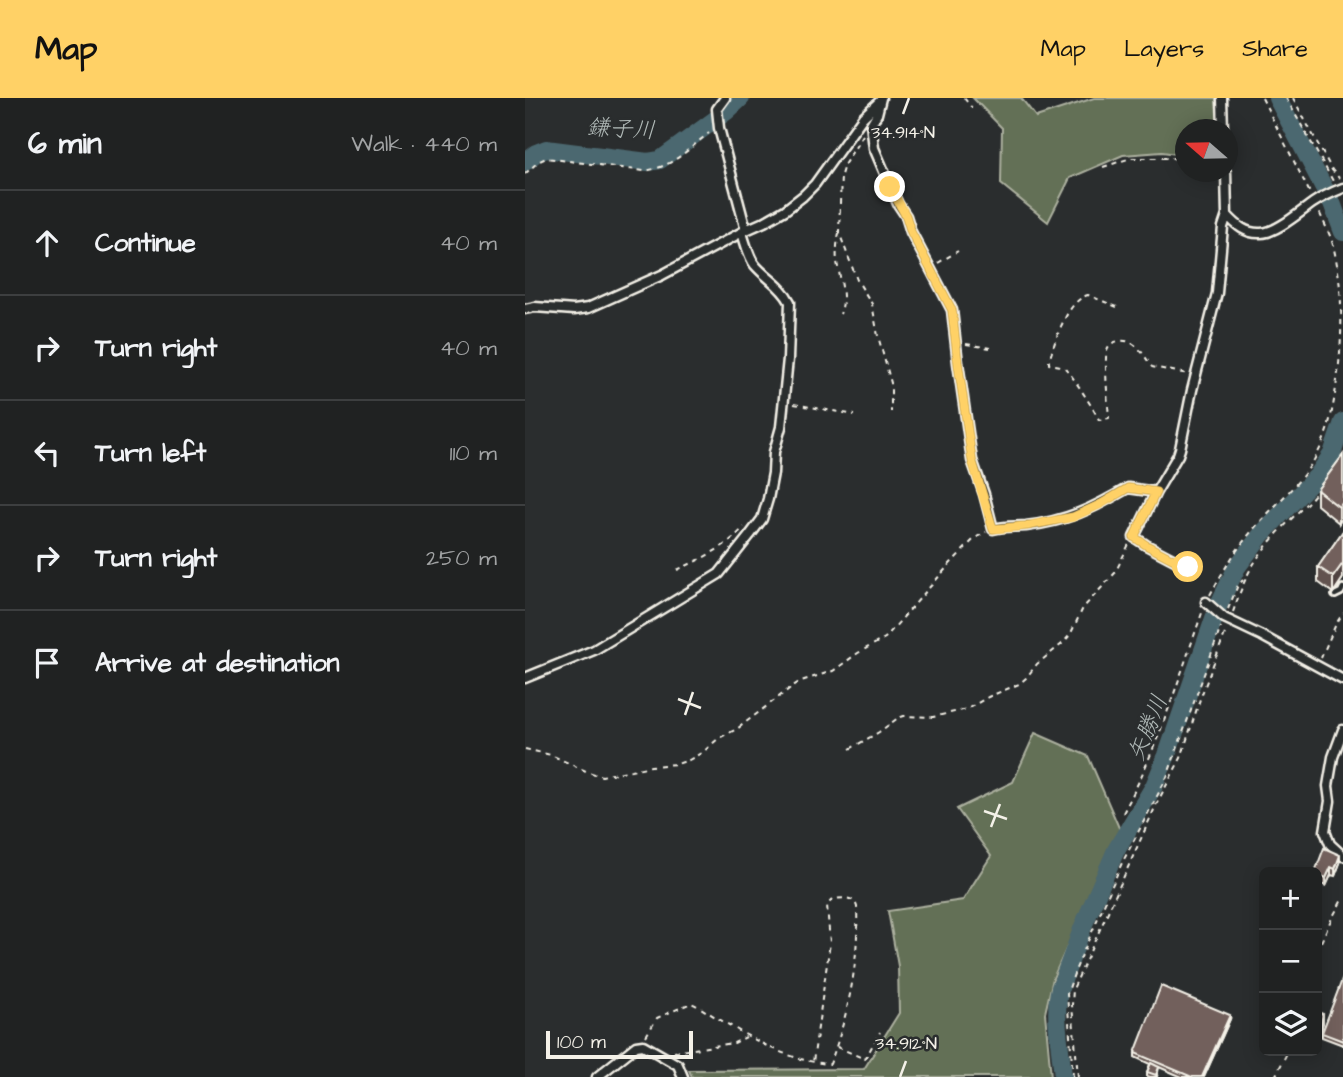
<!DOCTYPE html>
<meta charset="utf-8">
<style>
body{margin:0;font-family:"Architects Daughter","Klee One",sans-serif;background:#2d2f2f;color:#f1f3f6}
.controls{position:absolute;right:21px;bottom:21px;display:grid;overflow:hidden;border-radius:10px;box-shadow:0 4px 18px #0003}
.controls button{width:63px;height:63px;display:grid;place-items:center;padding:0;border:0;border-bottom:2px solid #3d3f40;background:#202222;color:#f1f3f6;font:35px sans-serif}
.compass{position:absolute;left:650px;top:21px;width:63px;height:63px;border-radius:50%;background:#202222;box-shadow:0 4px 18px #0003;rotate:290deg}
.scale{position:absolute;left:21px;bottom:18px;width:147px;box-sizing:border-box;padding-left:7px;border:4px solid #f4f1e8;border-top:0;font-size:19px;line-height:24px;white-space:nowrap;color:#f4f1e8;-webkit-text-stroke:5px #2a2d2e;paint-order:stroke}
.stop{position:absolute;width:21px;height:21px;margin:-16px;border:5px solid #ffd166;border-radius:50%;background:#fff}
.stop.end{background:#ffd166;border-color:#fff;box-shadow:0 2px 7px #0008}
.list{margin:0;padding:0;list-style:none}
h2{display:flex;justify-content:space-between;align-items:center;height:91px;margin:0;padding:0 28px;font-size:30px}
h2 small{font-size:23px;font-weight:400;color:#a2a4a5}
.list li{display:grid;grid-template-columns:46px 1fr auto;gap:21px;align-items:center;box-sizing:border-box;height:105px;padding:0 28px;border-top:2px solid #3d3f40}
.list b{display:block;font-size:26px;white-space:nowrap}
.list em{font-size:23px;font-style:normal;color:#a2a4a5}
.icon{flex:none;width:38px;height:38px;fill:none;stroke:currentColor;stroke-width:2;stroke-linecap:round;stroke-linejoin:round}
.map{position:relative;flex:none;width:818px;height:979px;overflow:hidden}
header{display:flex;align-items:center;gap:42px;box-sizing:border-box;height:98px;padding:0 35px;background:#ffd166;color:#111}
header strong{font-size:33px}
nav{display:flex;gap:38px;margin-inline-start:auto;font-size:24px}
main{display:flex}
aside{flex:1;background:#202222}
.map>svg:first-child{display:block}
.green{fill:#636f56;stroke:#acb09f;stroke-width:2}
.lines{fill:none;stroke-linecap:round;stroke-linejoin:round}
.river{stroke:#4c686f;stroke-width:18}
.service-casing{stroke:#f4f1e8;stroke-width:10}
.minor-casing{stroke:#f4f1e8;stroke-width:13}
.path{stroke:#f4f1e8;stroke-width:2;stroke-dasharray:5 5;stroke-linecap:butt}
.service{stroke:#2a2d2e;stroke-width:4.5}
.minor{stroke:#2a2d2e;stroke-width:8}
.wall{fill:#62534f;stroke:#f4f1e8;stroke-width:2}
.shaded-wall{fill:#504340;stroke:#f4f1e8;stroke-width:2}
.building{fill:#72605c;stroke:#f4f1e8;stroke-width:2}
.route{stroke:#ffd166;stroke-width:9}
.ticks{fill:none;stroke:#f4f1e8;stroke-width:2.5}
.labels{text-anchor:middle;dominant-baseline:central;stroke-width:5;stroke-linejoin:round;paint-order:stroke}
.water-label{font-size:23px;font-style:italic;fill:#b1bab8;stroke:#2a2d2e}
.ticks-label{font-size:18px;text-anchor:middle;fill:#f4f1e8;stroke:#2a2d2e;stroke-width:5;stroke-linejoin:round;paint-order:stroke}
</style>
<header>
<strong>Map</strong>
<nav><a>Map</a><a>Layers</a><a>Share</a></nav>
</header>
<main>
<aside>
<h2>6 min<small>Walk · 440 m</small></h2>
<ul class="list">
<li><svg class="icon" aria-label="ahead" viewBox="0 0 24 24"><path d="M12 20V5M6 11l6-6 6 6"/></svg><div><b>Continue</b></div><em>40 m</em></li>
<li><svg class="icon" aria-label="right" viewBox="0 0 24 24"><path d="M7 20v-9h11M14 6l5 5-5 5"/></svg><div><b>Turn right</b></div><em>40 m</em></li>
<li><svg class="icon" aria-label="left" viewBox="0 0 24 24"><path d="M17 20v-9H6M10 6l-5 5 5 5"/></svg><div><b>Turn left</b></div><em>110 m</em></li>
<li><svg class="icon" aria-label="right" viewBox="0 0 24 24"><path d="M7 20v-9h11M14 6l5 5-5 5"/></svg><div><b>Turn right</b></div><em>250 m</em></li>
<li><svg class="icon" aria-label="arrive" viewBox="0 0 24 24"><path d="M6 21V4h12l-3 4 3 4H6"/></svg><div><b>Arrive at destination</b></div></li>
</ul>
</aside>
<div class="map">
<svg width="818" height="979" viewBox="0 0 818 979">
<rect width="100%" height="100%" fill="#2a2d2e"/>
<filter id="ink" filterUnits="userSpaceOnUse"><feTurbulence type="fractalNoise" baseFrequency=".0143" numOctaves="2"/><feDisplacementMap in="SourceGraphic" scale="14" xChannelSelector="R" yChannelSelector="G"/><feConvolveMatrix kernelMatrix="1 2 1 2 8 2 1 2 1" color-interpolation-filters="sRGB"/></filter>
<g filter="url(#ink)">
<path class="green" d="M448,0H496L511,19L569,0H691L694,31L660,32V57L637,54L598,57L545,80L523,124L476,86L477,30Z
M510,635L563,658L595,732L528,880L520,915L526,979H167L164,972L339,971L374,915L373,868L363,813L438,802L466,758L432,711L488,684Z"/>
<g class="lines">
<path class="river" d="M752,0L807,105L818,134
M0,64L11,55L21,51L123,64L135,62L202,13L216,0
M538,979C536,954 528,914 535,890L559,826L591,752L629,688L642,657L694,506L712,469L736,437L792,378L807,356L818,324"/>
<g class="service-casing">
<path id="service" d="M810,497L816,494L818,490"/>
</g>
<g class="minor-casing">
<path id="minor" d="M200,0L192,11L194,30L221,132
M356,0L352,16L346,26L349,50L373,106L381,118L386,134L427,212L433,265L447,362L459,396L468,431C479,428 490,429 501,428C542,423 567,411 603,390L631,394
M697,0L698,32
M702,117C711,127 721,136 736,135C751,135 775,114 788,105C797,99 808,94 818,90
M0,211L10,209L49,212L63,210L137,177L221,132L239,124L260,112L278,98L290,86L338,19L354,4
M663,469L621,447L609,439L631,394L653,357L655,351L667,292L692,195L698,129L702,117L701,74
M681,504L699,520L737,538L818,582
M0,580L69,552L194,476L225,437L237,421L243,401L248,375L249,354L256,329L263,261L265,204C257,188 241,180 230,167C223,158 221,146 217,135
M818,632L808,659L803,688L805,703L800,733L805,746L818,758
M72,979L111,948L118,947L153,967L158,979"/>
</g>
<path class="path" d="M439,0L447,10
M737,0L785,95
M761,0L808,83
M768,0L807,72L814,80
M338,37L319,67L316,77L314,134L332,182L347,206L353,238L366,285V314
M578,69L606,60H647L660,62
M0,76L13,64L21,60L119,73C148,69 162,52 184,35
M314,135C312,144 311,155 312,164C315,182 322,199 315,216
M413,165L433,153
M592,209L563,197C541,203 530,244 524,263V266C529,267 536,267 540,270C544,272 572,316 574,322L584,320C583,307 579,260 582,252C584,246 588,244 594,243C611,240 619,258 627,269L663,276
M441,246L465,250
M269,306L330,317
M152,472C176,461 201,450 219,429
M685,497C699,471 713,448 733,426C752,405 774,386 789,362C805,335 809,305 813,275C818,233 818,188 808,147C805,135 798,124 794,113
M703,511L713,487L718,482
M708,514C714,497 720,479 730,464C746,438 772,417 792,394
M796,560L811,526L818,515
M0,651L26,657L63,674L77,678L126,668L152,666L164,662L178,654L194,640L212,631L268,588L276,583L308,573L333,555L360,540L425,466L450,440L461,434
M325,651L354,634L373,620L379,618L408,619L442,611L463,599L494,586L501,580L512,566L537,546L545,537L558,510L590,475L604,446
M598,715C632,652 653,583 677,515
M792,853L805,824L818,800
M121,938L132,920L166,905C175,909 185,916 194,921C229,942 263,963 305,966C324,914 334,865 332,809C329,798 318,800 308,801L302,807L305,845L288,964
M312,949L340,961L355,934
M149,954L209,945L221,939
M548,979L542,896L550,873L596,767L642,679L696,529
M553,979L547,907L548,891L633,703L656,660L675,601L701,533
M750,979L763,953"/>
<use href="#service" class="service"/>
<use href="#minor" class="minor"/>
</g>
<path class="wall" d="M818,357V419L814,425L792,407V392Z
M818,433V480L808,495L793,484V469Z
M815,765L810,778L806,777L801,788L792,784V774Z
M818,883V947L797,939V935Z
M792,914L798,924L795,938L792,937Z
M705,921L679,979H657L634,969L632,979H625L622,978V974L625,966L610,959V955Z"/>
<path class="shaded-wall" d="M818,404V419L814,425V409Z
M818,465V480L808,495V479Z
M815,757V765L810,778V771Z
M806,769V777L801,788V780Z
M798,916V924L795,938V930Z
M705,917V921L679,979H677Z"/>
<path class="building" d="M818,357V404L814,409L792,392Z
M818,433V465L808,479L793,469Z
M799,750L815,757L810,771L806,769L801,780L792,776V774H790Z
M817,882L818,883V943L797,935Z
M636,888L705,917L677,979H667L610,955Z
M792,914L798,916L795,930H792Z
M626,965L634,969L631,977L622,974Z"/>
</g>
<g class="lines" filter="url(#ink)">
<path class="route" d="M365,89L381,118L386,134L427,212L433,265L447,362L468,431L501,428L548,419L576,406L603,390L631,394L609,439L621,447L663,469"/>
</g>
<path class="ticks" d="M378,16L384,0M153,601L176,610M160,617L168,594M459,713L482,721M466,729L475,706M375,979L381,963"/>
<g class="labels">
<g class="water-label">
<text transform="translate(96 31) rotate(3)">鎌子川</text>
<text transform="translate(623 630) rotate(-68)">矢勝川</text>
</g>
</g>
<g class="ticks-label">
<text x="378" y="40">34.914°N</text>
<text x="381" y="951">34.912°N</text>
</g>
</svg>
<div class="controls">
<button>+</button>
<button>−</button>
<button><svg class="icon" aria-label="layers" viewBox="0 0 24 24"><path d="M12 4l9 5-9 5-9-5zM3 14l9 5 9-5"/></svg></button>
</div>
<svg class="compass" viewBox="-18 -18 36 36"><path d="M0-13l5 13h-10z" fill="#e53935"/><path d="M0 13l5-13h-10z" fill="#a2a4a5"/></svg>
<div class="scale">100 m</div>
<div class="stop" style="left:663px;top:469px"></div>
<div class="stop end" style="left:365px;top:89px"></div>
</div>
</main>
